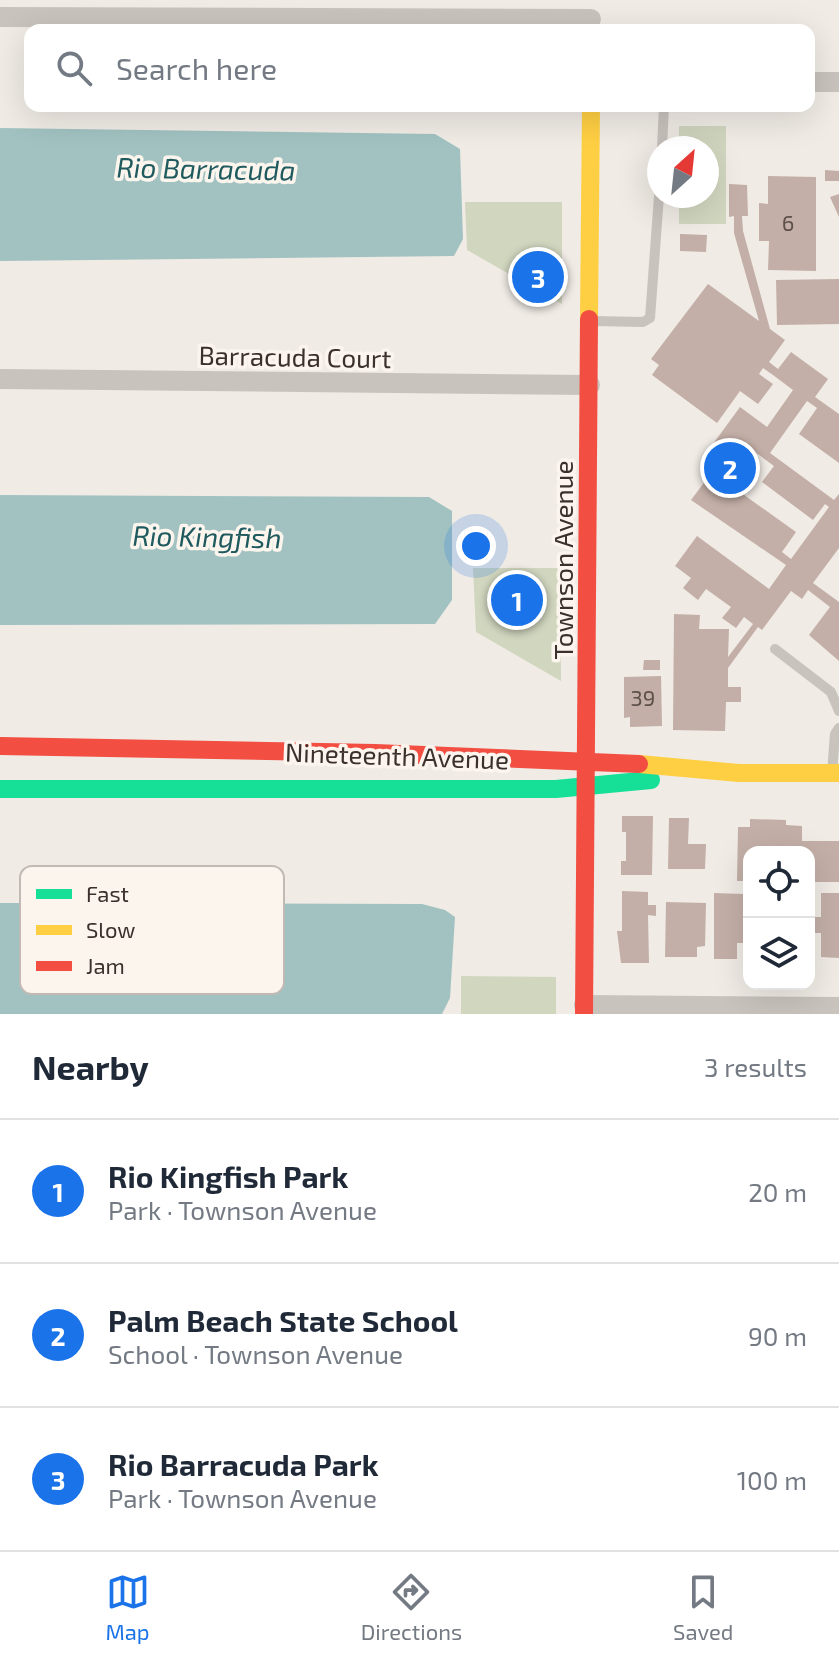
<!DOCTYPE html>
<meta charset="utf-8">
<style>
body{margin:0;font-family:"Exo 2",sans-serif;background:#f6f6f7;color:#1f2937}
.controls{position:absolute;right:24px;bottom:24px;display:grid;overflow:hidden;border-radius:16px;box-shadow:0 8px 32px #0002}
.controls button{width:72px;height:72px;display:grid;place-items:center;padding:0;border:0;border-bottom:2px solid #e0e1e3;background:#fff;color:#1f2937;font:40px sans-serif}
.compass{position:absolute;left:647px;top:136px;width:72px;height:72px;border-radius:50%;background:#fff;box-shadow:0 8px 32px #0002;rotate:27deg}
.you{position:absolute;left:476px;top:546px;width:28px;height:28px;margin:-20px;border:6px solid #fff;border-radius:50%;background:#1a73e8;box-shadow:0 0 0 12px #1a73e833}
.badge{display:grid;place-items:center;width:52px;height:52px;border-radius:50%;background:#1a73e8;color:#fff;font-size:26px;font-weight:700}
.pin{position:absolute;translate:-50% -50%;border:4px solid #fff;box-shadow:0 2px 8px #0006}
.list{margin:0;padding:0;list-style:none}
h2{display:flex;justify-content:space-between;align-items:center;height:104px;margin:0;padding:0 32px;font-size:34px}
h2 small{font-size:26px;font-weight:400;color:#747a83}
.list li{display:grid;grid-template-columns:52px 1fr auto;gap:24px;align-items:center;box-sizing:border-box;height:144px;padding:0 32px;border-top:2px solid #e0e1e3}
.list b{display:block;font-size:30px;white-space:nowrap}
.list p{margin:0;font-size:26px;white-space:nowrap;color:#747a83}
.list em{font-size:26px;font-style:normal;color:#747a83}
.icon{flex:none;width:44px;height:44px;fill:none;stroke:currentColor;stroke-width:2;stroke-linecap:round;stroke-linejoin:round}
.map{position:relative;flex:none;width:839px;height:1014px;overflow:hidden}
.search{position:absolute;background:#fff;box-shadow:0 8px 32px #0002;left:24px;right:24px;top:24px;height:88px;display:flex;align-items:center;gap:20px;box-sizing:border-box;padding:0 28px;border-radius:16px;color:#747a83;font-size:30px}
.sheet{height:536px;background:#fff}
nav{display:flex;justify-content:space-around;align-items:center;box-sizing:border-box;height:112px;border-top:2px solid #e0e1e3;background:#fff;font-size:22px;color:#747a83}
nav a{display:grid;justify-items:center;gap:4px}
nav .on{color:#1a73e8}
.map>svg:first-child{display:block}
.green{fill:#d1d6bf}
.water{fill:#a1c2c1}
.building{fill:#c3afa7}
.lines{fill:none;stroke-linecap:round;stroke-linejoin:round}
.lane{stroke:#c9c3be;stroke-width:10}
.street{stroke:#c9c3be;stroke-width:20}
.fast{stroke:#16e098;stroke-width:18}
.slow{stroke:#ffcf43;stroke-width:18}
.jam{stroke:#f24e42;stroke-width:18}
.labels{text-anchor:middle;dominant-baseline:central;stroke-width:7;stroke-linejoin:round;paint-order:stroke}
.number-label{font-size:22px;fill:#5d504a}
.street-label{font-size:26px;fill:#3b302b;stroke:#fbf5ee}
.water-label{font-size:28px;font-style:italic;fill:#1f5a5e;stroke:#fbf5ee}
.key{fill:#fbf5ee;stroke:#c1bab4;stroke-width:2}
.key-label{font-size:22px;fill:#3b302b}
</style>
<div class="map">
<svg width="839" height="1014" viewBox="0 0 839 1014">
<rect width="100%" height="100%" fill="#f0ebe5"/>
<path class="green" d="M679,126H726V224H679V196H707V148H679Z
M465,202H562V304L467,250Z
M473,568H560L561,681L476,632Z
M461,976L556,977V1014H461Z"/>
<path class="water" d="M0,128L435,134L460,149L463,239L454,256L0,261Z
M0,495L429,497L452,511V600L435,624L0,625Z
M0,903L422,904L445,910L455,917L450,998L442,1014H0Z"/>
<path class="building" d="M825,170L839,171V181H825Z
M768,176L816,177V271L768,270L769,241H759V203L768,204Z
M729,184L747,185L748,216H742L743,231L770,329L785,340L769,362L778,369L791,352L828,379L815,397L839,414V463L799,434L817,408L807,401L770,453L834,500L839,494V548L813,583L839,602V661L809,635L830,607L808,590L802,599L791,591L762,630L758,627L728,668V687H741V702H726L725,731L673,730L674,614L700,615L699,629H729L728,657L753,624L744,617L736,628L722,618L731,607L706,589L698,600L683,588L691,578L675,566L697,536L769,589L786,565L691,500L712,472L796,532L782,552L791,559L829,507L825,504L813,520L762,482L774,466L751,449L732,475L705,455L740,407L767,427L793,390L773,375L763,368L759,374L773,384L758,404L740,391L717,423L652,375L659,365L651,359L708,284L759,321L734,233V216L729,217Z
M839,194V217L830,197Z
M680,234L707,235L706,252L680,251Z
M839,279V324L777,325L776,280Z
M644,660H660V670H643Z
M661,676L662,726L630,727V717L624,718V677Z
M622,816H653L652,875H621V861H626V832H622Z
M669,818H689L688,844H706L705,869H668Z
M750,819L786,820V825L802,826V841H839V882H809V852H749V881H737L738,827H750Z
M622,891L648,892V905H656V916L648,915L649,963H621L617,931H622Z
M714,893L744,894V943H737V959H714Z
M821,893H839V958L821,957V933H810V917H821Z
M666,902L706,903L705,946L697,947V957H665Z"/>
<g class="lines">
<path class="lane" d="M662,148L664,106
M593,321L643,322L650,318L659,196
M775,649L831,692L839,711
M832,773L835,734L839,728"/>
<path class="street" d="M0,17L591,19
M809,82H839
M0,379L590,385
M584,1005L839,1007"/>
<path class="fast" d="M0,789H556L651,780"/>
<path class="slow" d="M589,319L591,106
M639,764L739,773H839"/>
<path class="jam" d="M0,746L375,753L639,764
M584,1014L589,319"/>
</g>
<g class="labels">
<g class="number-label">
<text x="788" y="222">6</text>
<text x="643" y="697">39</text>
</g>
<g class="street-label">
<text transform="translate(295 356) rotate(1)">Barracuda Court</text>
<text transform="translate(562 560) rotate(-90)">Townson Avenue</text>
<text transform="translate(397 755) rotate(2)">Nineteenth Avenue</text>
</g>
<g class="water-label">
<text transform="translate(206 168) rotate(1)">Rio Barracuda</text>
<text transform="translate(207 536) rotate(1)">Rio Kingfish</text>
</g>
</g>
<rect x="20" y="866" width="264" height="128" rx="12" class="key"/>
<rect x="36" y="889" width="36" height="10" fill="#16e098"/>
<rect x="36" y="925" width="36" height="10" fill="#ffcf43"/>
<rect x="36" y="961" width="36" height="10" fill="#f24e42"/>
<g class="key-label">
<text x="86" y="902">Fast</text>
<text x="86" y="938">Slow</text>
<text x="86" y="974">Jam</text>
</g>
</svg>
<div class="controls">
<button><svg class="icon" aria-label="locate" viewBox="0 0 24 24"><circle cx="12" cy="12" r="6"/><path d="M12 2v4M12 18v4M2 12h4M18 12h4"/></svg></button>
<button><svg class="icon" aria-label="layers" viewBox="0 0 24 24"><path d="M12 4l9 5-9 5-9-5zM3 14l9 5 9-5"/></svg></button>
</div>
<svg class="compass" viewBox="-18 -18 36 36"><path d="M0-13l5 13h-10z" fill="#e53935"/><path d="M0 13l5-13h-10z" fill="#747a83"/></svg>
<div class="you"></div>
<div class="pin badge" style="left:517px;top:600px">1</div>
<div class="pin badge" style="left:730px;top:468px">2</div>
<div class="pin badge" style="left:538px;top:277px">3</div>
<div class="search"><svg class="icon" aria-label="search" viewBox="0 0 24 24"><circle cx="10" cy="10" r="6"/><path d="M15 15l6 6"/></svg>Search here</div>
</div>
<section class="sheet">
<h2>Nearby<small>3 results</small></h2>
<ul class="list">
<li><span class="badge">1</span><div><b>Rio Kingfish Park</b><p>Park · Townson Avenue</p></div><em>20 m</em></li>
<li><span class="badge">2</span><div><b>Palm Beach State School</b><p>School · Townson Avenue</p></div><em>90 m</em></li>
<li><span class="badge">3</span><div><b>Rio Barracuda Park</b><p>Park · Townson Avenue</p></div><em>100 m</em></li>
</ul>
</section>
<nav>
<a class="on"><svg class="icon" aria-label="map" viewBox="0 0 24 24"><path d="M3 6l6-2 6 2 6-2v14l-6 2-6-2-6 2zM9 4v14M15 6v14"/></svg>Map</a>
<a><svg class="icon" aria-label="directions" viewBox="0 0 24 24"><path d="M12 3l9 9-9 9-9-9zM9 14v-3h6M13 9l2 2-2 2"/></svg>Directions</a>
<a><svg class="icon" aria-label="saved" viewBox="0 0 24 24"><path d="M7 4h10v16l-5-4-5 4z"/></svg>Saved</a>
</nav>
